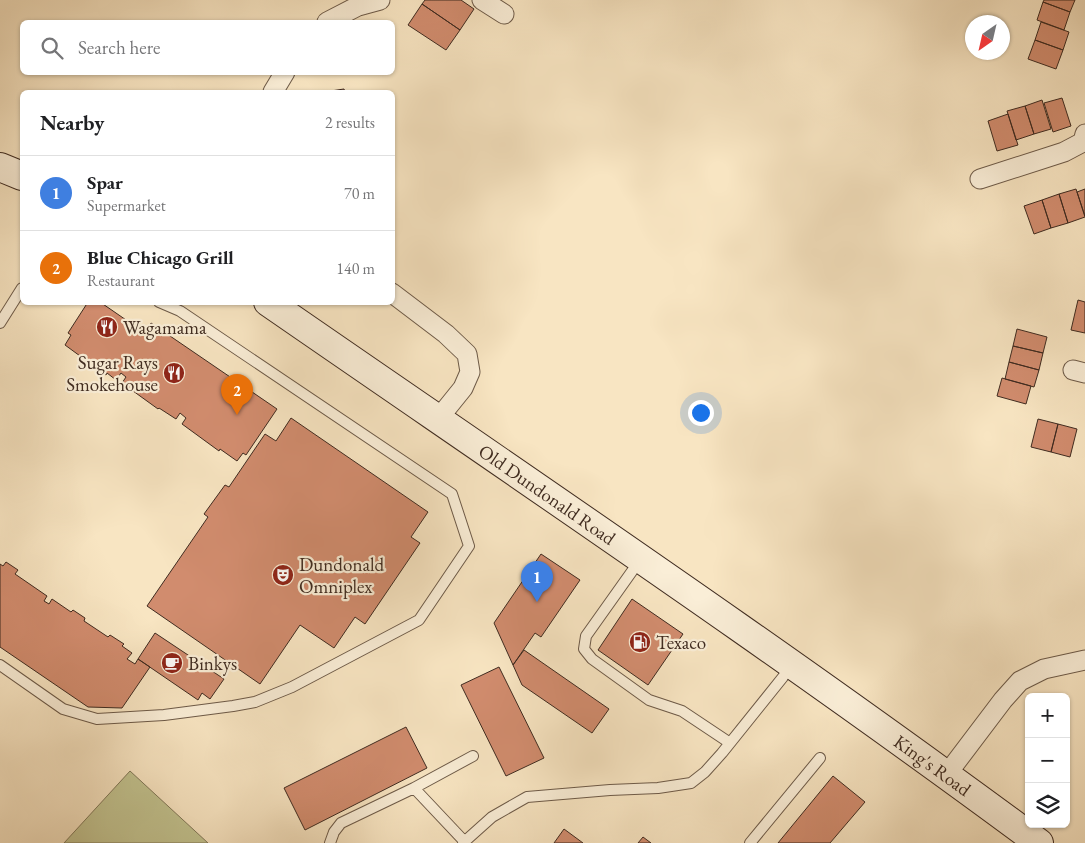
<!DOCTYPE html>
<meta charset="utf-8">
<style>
body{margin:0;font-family:"EB Garamond",serif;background:#f6f6f6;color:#202124}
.controls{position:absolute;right:15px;bottom:15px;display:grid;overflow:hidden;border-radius:8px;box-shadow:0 1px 4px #0004}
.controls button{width:45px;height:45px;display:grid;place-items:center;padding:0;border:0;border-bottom:1px solid #e0e0e0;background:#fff;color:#202124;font:25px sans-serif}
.compass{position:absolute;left:965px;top:15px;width:45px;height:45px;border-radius:50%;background:#fff;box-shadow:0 1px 4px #0004;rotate:214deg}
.you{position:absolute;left:700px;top:412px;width:18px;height:18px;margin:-12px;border:4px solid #fff;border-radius:50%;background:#1a73e8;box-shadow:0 0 0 8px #1a73e833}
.badge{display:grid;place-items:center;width:32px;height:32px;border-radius:50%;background:#ea580c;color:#fff;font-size:16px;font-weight:700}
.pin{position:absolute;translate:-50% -41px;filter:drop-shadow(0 1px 2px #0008)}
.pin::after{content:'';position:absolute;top:26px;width:18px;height:15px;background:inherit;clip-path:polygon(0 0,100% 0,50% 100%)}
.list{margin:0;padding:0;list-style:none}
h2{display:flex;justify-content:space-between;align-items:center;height:65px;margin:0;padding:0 20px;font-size:21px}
h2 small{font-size:16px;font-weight:400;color:#757577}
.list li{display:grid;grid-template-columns:32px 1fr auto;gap:15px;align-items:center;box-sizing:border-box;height:75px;padding:0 20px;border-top:1px solid #e0e0e0}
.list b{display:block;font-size:19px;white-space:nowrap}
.list p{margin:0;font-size:16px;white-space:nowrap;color:#757577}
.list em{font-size:16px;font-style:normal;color:#757577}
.icon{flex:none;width:28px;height:28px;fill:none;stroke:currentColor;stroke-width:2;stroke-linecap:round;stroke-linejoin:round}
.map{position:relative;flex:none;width:1085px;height:843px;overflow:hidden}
.search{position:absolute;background:#fff;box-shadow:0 1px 4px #0004;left:20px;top:20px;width:375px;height:55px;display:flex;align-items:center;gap:12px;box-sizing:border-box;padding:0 18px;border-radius:8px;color:#757577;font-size:19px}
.panel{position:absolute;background:#fff;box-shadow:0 1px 4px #0004;left:20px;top:90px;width:375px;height:215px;border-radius:8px}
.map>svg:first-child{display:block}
.green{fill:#c2c390;stroke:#807758}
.building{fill:#d18c6e;stroke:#3f2b20}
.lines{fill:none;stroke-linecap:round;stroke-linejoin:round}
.lane-casing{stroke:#6d5a48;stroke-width:12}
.street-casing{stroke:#6d5a48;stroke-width:21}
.secondary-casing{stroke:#3f2b20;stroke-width:30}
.lane{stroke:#faeed7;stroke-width:10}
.street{stroke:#faeed7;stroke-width:19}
.secondary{stroke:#faeed7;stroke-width:28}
.labels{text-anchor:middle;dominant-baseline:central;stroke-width:4.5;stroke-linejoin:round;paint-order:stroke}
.poi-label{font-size:19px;fill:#3f2b20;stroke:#faeed7;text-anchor:start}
.street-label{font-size:19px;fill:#3f2b20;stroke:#faeed7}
</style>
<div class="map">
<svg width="1085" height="843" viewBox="0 0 1085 843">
<rect width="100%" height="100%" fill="#f8e5c2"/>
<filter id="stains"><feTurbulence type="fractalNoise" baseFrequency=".004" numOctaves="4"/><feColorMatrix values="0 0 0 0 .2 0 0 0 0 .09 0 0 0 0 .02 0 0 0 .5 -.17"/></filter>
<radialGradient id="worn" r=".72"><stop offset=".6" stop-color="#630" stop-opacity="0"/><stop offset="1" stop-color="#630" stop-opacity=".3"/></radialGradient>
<path class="green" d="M130,771L208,843H64Z"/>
<path class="building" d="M425,0H461L474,9L460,30L422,4Z
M1044,0H1075L1070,12L1043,2Z
M1043,2L1070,12L1064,30L1037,20Z
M422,4L460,30L446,50L408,25Z
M1041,22L1069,32L1063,50L1035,40Z
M1035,40L1063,50L1056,69L1028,59Z
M344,89L345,92H324Z
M1062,98L1071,126L1053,132L1044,103Z
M1042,100L1051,129L1034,134L1025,106Z
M1025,106L1034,134L1016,140L1007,111Z
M1008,114L1018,145L997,151L988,121Z
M1076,189L1085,217L1068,223L1059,194Z
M1085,189V216L1077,192Z
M1059,194L1068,223L1051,228L1042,200Z
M1042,200L1051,228L1034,234L1024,206Z
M1078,300L1085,302V333L1071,330Z
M88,302H100L145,333L151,323L277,409L246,455L243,453L237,461L220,449L219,451L182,424L186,418L180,413L176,419L159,408L158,409L122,383L126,377L121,373L116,380L107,373L106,375L65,345L71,335L68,333Z
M1017,329L1047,337L1043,353L1013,346Z
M1013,346L1043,353L1039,370L1009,362Z
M1009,362L1039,370L1034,387L1005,379Z
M1002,378L1031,386L1026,404L997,396Z
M291,418L428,512L411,537L420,543L365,624L355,617L334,648L300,625L260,684L147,606L208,517L204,514L225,485L229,487L265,434L276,441Z
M1038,419L1058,424L1051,452L1031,447Z
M1058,424L1077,429L1070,457L1051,452Z
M541,554L580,580L541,637L535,633L513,665L494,623Z
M6,562L18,570L15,574L47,596L44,601L49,604L52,599L71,612L73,610L85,618L84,621L108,637L110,635L124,644L122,646L132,653L127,659L135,664L138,659L150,667L122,708L88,707L0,647V564L3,566Z
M632,599L683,634L648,685L598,650Z
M155,633L224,679L210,699L202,693L198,700L138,659Z
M524,650L609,709L592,733L522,685L513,665Z
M499,667L544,758L506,776L461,685Z
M406,727L427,768L305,830L284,788Z
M833,776L865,802L830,843H778Z
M564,829L583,843H554Z
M643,837L651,843H638Z"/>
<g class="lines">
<g class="lane-casing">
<path id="lane" d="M0,323L22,288
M640,560L586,636L584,649L592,659L649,700L682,711L730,743
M0,665L63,709L97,719L164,715L233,706L255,702L292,687L419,620L469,546L452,494L180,311L159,302
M414,788L473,756
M330,843L334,832L341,823L414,788L464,841
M463,843L492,817L527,797L610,790L658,788L691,783L705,772L722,753L783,677L791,664
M750,843L820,758"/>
</g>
<g class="street-casing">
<path id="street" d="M482,0L504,14
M327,22L358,6L380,0
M273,92L285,72
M980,179L1064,152L1083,142L1085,134
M392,293L446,334L467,354L470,372L463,388L438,419
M1073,370L1085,373
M947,774L1003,700L1020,681L1044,669L1085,660"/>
</g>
<g class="secondary-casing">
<g id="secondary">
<path d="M0,167L22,176"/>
<path id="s1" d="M268,302C527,481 787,656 1039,843"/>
</g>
</g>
<use href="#lane" class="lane"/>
<use href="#street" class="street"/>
<use href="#secondary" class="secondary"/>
</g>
<defs>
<g id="restaurant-disc" transform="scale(1.125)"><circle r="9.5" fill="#8f2418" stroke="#faeed7"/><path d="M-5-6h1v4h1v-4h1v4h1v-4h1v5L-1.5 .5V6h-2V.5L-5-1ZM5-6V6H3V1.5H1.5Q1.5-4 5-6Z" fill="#fff"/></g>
<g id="theatre-disc" transform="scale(1.125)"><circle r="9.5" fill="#8f2418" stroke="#faeed7"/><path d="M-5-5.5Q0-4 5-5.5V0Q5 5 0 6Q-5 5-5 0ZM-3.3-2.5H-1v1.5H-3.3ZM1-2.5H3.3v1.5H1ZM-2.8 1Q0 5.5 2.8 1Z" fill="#fff"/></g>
<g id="fuel-disc" transform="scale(1.125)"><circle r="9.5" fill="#8f2418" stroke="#faeed7"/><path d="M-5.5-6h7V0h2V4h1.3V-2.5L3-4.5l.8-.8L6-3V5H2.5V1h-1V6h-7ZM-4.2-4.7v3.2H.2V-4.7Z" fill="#fff"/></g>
<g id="cafe-disc" transform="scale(1.125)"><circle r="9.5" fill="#8f2418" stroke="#faeed7"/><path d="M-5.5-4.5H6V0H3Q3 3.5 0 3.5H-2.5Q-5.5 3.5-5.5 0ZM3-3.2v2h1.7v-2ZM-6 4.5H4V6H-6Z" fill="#fff"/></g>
</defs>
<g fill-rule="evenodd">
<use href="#restaurant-disc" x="107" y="327"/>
<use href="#restaurant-disc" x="174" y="373"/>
<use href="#theatre-disc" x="283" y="575"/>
<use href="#fuel-disc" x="640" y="642"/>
<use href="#cafe-disc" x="172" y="663"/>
</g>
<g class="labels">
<g class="poi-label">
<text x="123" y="327">Wagamama</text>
<text x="158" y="362" text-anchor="end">Sugar Rays<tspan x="158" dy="22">Smokehouse</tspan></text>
<text x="299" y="564">Dundonald<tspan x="299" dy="22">Omniplex</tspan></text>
<text x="656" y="642">Texaco</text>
<text x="188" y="663">Binkys</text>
</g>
<g class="street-label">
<text stroke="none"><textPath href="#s1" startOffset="339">Old Dundonald Road</textPath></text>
<text stroke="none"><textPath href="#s1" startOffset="810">King's Road</textPath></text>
</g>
</g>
<rect width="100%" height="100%" filter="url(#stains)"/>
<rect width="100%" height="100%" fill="url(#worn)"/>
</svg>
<div class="controls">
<button>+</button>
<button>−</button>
<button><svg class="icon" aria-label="layers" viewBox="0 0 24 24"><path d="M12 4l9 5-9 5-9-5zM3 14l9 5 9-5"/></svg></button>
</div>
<svg class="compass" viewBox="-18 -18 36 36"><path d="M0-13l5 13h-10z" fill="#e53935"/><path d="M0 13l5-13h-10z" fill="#757577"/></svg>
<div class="you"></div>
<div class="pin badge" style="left:537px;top:602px;background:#3f7fe0">1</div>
<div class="pin badge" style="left:237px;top:415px;background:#e8710a">2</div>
<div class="search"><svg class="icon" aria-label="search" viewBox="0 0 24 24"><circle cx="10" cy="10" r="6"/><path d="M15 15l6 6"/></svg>Search here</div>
<section class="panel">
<h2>Nearby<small>2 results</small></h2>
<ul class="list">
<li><span class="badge" style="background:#3f7fe0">1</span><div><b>Spar</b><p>Supermarket</p></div><em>70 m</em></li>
<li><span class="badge" style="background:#e8710a">2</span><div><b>Blue Chicago Grill</b><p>Restaurant</p></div><em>140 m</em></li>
</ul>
</section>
</div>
